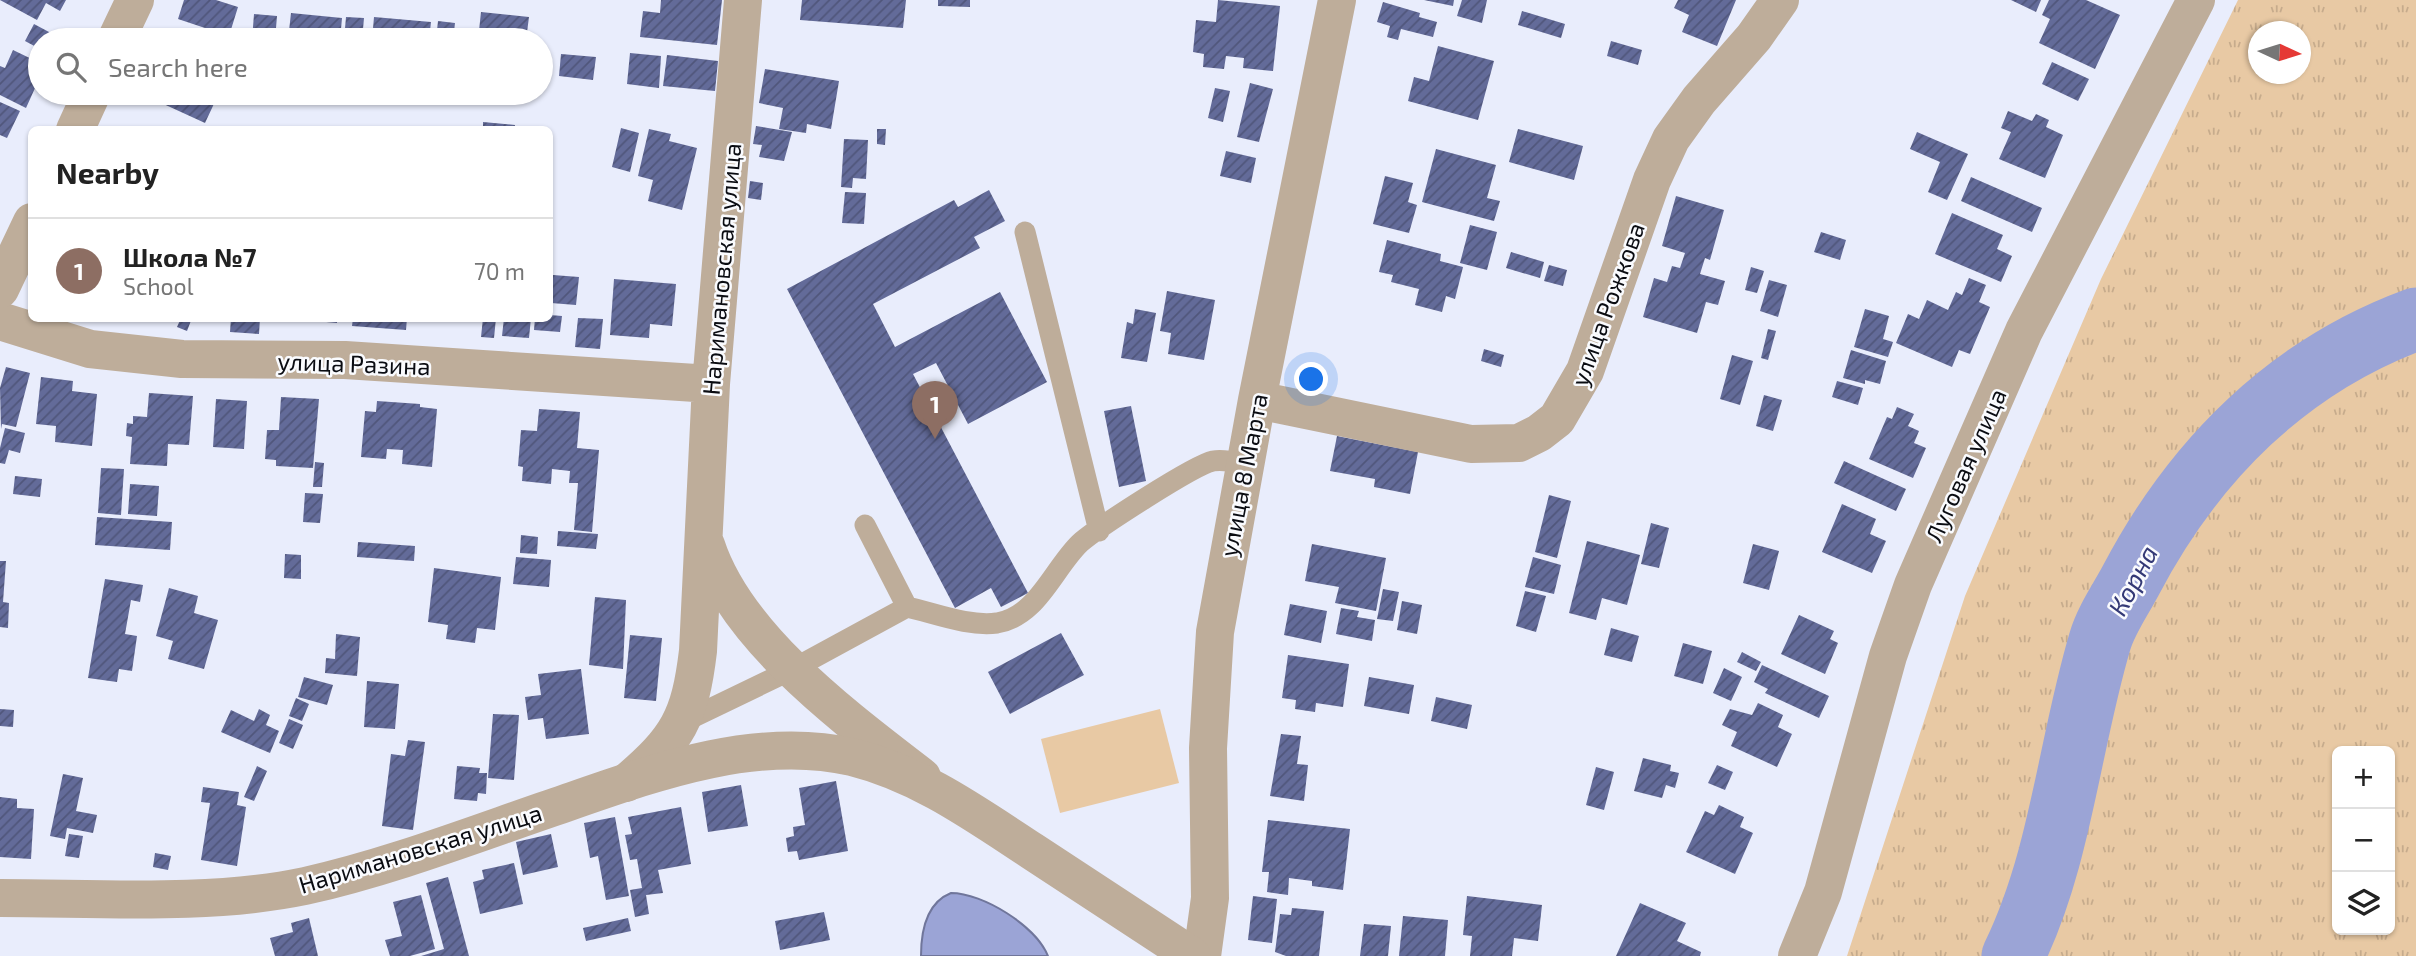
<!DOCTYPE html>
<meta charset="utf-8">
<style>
body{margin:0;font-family:"Exo 2",sans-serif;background:#f6f6f6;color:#222}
.controls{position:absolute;right:21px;bottom:21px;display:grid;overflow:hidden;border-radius:10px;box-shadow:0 2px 5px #0004}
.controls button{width:63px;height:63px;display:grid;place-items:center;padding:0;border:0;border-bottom:2px solid #e0e0e0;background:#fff;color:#222;font:35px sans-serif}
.compass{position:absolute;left:2248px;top:21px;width:63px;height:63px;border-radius:50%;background:#fff;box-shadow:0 2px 5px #0004;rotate:94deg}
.you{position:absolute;left:1312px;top:380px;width:24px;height:24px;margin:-18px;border:5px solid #fff;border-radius:50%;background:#1a73e8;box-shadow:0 0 0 10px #1a73e833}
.badge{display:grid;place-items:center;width:46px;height:46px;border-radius:50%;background:#9d6920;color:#fff;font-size:23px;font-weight:700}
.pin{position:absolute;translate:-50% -58px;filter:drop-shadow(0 2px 4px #0008)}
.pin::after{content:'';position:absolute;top:37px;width:24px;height:21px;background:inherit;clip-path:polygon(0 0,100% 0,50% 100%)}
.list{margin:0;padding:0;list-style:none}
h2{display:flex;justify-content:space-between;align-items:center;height:91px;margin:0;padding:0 28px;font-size:30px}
h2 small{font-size:23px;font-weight:400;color:#767676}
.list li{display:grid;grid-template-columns:46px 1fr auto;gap:21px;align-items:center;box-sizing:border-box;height:105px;padding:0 28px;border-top:2px solid #e0e0e0}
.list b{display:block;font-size:26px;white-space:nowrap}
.list p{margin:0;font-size:23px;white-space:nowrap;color:#767676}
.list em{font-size:23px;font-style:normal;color:#767676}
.icon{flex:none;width:38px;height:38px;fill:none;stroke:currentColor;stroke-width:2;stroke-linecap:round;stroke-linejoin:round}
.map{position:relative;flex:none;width:2416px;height:956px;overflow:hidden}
.search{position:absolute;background:#fff;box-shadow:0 2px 5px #0004;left:28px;top:28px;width:525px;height:77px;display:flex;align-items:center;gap:18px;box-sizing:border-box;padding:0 24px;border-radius:38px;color:#767676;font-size:26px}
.panel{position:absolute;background:#fff;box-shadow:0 2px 5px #0004;left:28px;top:126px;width:525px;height:196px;border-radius:10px}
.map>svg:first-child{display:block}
.grass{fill:url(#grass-tufts);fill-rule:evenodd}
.pitch{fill:#e8c9a4}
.water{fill:#9ba4d6;stroke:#70769b;stroke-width:2}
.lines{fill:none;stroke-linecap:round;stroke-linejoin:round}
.river{stroke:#9ba4d6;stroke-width:63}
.building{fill:url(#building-hatch)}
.service{stroke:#bead9a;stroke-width:21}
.minor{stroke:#bead9a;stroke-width:38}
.tertiary{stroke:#bead9a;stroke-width:38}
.labels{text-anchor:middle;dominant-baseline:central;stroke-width:5;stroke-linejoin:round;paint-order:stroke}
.street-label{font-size:24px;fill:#0a0c12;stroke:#fafbfe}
.water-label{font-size:26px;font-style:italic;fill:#343976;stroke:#fafbfe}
</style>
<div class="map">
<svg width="2416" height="956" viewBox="0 0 2416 956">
<defs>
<pattern id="grass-tufts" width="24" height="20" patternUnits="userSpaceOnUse" patternTransform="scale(1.75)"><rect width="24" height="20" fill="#e8c9a4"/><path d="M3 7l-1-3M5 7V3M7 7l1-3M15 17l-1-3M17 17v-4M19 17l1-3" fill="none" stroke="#c6ab8c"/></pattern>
<pattern id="building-hatch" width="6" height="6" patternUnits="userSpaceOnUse" patternTransform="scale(1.75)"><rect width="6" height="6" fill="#636b99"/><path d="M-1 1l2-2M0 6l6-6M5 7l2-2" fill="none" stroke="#50567b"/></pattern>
</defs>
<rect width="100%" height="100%" fill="#e9edfc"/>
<path class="grass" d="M2238,0H2416V956H1847L1965,596L2101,279ZM2258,32H2300V74H2258ZM2337,751H2390V930H2337Z"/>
<path class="pitch" d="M1160,709L1179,783L1060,813L1041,739Z"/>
<path class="water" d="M951,893C983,893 1036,926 1048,956H921C921,931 926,903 951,893Z"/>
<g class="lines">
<path class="river" d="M2013,956C2061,858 2069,745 2100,641C2106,620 2121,599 2131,580C2194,460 2288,366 2416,319"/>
</g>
<path class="building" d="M0,0H66L60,11L46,3L37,20Z
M184,0H216L238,7L229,36L178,19Z
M661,0H722L717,45L640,37L643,11L660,13Z
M802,0H906L903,28L800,20Z
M938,0H970V7L938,6Z
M1218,0L1280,6L1273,71L1243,68L1244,58L1226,56L1224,69L1203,67L1204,54L1193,52L1196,20L1216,22Z
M1424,0H1454L1453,6Z
M1462,0H1487L1482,23L1457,16Z
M1678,0H1736L1717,46L1682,32L1689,15L1674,8Z
M2011,0H2041L2036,12Z
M2049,0H2086L2120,15L2095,69L2039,43L2050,19L2042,15Z
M1383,2L1420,13L1419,17L1437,22L1433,37L1401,29L1398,40L1387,37L1390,26L1377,22Z
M1522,11L1565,24L1561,38L1518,25Z
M481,12L529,17L526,40H478Z
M291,13L342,18L340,40H288Z
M254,14L277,16L275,40H252Z
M346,17L364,18L362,40H344Z
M374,17L431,22L429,40H372Z
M438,21L455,23L453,40H436Z
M34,24L64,40H40V49L25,41Z
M1611,41L1642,50L1638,65L1607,56Z
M1438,46L1494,61L1478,120L1408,101L1414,77L1429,81Z
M13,50L40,63V77L26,108L0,95V66L5,68Z
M630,53L661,56L659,88L627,84Z
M561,54L596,57L593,80L559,76Z
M667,55L718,61L715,91L663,86Z
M2052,62L2089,79L2078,101L2042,84Z
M765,69L839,81L831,129L807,124L806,133L779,129L783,108L759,103Z
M1250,83L1273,89L1259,142L1237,137Z
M1215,88L1230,91L1223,122L1208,118Z
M161,93H219L205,123L157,101Z
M289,93H335L334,104L289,99Z
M0,102L20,111L7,138L0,135Z
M2008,111L2032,121L2036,114L2049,120L2046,127L2063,135L2045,178L1999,159L2011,132L2001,128Z
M483,122L515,125L514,130H483Z
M756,126L792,132L784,161L759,157L762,145L753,144Z
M621,128L639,133L630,172L612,167Z
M649,129L671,134L669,141L697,148L682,210L648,201L653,180L638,176Z
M877,129H886L885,145L877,144Z
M1518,129L1583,146L1574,180L1509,162Z
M1917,132L1968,154L1947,200L1928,192L1940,162L1910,149Z
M844,139L868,140L866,179L853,178L852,188L841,187Z
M1436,149L1496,165L1487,198L1500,201L1494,221L1422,202Z
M1226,151L1256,158L1251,183L1220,176Z
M1385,176L1413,183L1408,202L1417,205L1409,233L1373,224Z
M1971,177L2042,208L2032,232L1961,201Z
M750,181L763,183L761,200L748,198Z
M989,190L1005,221L974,237L980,248L873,304L895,347L1000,292L1047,382L968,424L936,363L913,374L1028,593L1001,607L991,588L955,608L787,289L954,200L958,207Z
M845,192L866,193L864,224L842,223Z
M1676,196L1724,210L1710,260L1705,258L1700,274L1725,281L1718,305L1706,302L1697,333L1643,317L1654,278L1667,282L1672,266L1680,268L1685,253L1662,246Z
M1952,213L2003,235L1997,249L2012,256L2001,282L1935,254Z
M1470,225L1497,232L1487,270L1460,263Z
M1821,232L1846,240L1840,260L1814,252Z
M1387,240L1441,254L1440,261L1463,267L1455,299L1446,296L1442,312L1415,305L1419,289L1391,282L1393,275L1379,272Z
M1511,252L1544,262L1540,278L1506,268Z
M1549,265L1567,270L1563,286L1544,281Z
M1751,267L1764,271L1757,293L1745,290Z
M553,275L579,277L576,305L551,303Z
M1969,278L1986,285L1979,302L1990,307L1970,354L1959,350L1952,367L1896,343L1908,314L1919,319L1927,300L1948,310L1956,292L1962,295Z
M614,279L676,284L672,326L650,324L649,338L610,335Z
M1769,280L1787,285L1778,317L1760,311Z
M1167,291L1215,300L1204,360L1168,354L1171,333L1160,331Z
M1135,309L1156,313L1147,362L1121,358L1127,322L1133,324Z
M1865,309L1889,316L1883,339L1893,342L1888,357L1854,347Z
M550,315L562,316L560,332L534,330L535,318H550Z
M181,318H192L187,331L177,327Z
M231,318H260L259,334L230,332Z
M315,318H337V323L315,321Z
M353,318H407L406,330L352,326Z
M483,318H496L494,338L481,337Z
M504,318H531L529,338L502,336Z
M578,318L603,319L600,349L575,347Z
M1768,329L1776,331L1768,360L1761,358Z
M1484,349L1504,355L1501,367L1481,361Z
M1851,350L1886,361L1880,384L1865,380V384L1843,378Z
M1732,355L1753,361L1740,405L1720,399Z
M6,367L30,373L16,427L2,424L1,429L0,388Z
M41,377L73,381L72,391L97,394L92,446L55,442L56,426L36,424Z
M1837,381L1863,388L1858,405L1832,397Z
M149,393L193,396L189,445L168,444L167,466L130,464L132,437L126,436L127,423L133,424V416L147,417Z
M1764,395L1782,400L1773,431L1756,426Z
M281,397L319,399L313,468L276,466V460L265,459L267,430H279Z
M216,399L247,401L244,449L213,447Z
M377,401L420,404V407L437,409L432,467L402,464L403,450L387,449L386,459L361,457L365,411L376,412Z
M1131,406L1146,481L1119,487L1104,411Z
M1897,407L1914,414L1908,426L1919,431L1914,443L1926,448L1913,478L1869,459L1887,417L1892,419Z
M539,409L580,412L577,448L599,450L592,532L574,530L578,483H569L570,471L552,469L551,484L522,481L523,467L518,466L521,430L537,431Z
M5,428L25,433L20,453L9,450L5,464L0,463V448Z
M1337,436L1418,452L1410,494L1374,487L1375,479L1330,471Z
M1844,461L1906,489L1896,511L1834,483Z
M315,462L324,463L322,487H313Z
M101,468L124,469L121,515L98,513Z
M15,476L42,479L40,497L13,494Z
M130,484L159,486L157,516L128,514Z
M305,493L323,494L320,523L303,522Z
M1549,495L1571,501L1557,558L1535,552Z
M1842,504L1876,519L1870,534L1886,541L1872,573L1822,552Z
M97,517L172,522L170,550L95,545Z
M1651,523L1669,528L1659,568L1641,564Z
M558,531L598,534L596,549L557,546Z
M521,535L538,537L537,554L520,553Z
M1587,541L1640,555L1627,605L1602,598L1596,620L1569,613Z
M358,542L415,546L414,561L357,557Z
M1312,544L1386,558L1376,611L1335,603L1339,587L1305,581Z
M1753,544L1779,551L1769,590L1743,583Z
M285,554L301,555V579L284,578Z
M516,557L551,560L549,587L513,584Z
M1533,557L1561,565L1554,594L1525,587Z
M0,561H6L3,602L9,603L8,628L0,627Z
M434,568L501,577L495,630L477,628L475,643L446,639L448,625L428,622Z
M105,579L143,585L140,602L131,600L125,634L137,636L132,671L119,669L117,682L88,678Z
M169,588L198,596L194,613L218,620L204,669L168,659L173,641L156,636Z
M1383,589L1399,592L1393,621L1377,619Z
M1525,591L1546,596L1536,632L1516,626Z
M595,597L626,600L623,669L589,665Z
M1402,601L1422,605L1417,634L1397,630Z
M1290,604L1327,611L1321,643L1284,635Z
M1341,608L1359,611L1357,617L1375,620L1372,641L1336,634Z
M1799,615L1834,631L1830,639L1838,643L1825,674L1781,654Z
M1611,628L1639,636L1632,662L1604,655Z
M1061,633L1084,675L1010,714L988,672Z
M336,634L360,637L357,676L325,673L326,658L335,659Z
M630,635L662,638L656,701L624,698Z
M1683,643L1712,651L1703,684L1674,676Z
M1742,652L1761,662L1756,671L1737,662Z
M1288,655L1349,664L1343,707L1316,703L1315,712L1295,709L1296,700L1282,698Z
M1762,665L1829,696L1819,718L1765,693L1768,689L1754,682Z
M1724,668L1742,677L1731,701L1713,693Z
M581,669L589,734L546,739L543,718L528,720L525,697L541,695L538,674Z
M304,677L333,685L327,705L298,697Z
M1369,677L1414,685L1409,714L1364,706Z
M367,681L399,684L395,729L364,727Z
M1436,697L1472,705L1467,729L1431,721Z
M296,698L309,704L302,721L289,716Z
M1758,703L1783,715L1778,727L1792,734L1777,767L1731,746L1737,732L1722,725L1730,709L1752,715Z
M0,709L14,710L13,727L0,726Z
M259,709L270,715L266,725L279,731L270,753L221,732L231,710L254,721Z
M493,714L519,715L514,780L488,778Z
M289,719L303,725L293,749L279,743Z
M1281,734L1301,736L1297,764L1308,765L1304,801L1270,796Z
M408,740L425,742L413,830L382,826L391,754L405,756Z
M1643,758L1671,765L1670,771L1679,773L1675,788L1666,785L1662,798L1634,791Z
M1717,765L1733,772L1725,790L1708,783Z
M257,766L267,771L254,801L244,797Z
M457,766L480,768L479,773H487L486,794L478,793L477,801L454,799Z
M1596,767L1614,772L1604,810L1586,805Z
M63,774L83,778L76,811L97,815L93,833L67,828L65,839L50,836Z
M836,781L848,851L799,860L797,851L788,852L786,838L794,836L793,827L805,825L799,788Z
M741,785L748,826L708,832L702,792Z
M203,787L239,792L237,805L246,807L237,866L201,860L210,803L201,802Z
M0,797L17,799V808L34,809L31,859L0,857Z
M1719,805L1744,817L1740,827L1753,833L1735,874L1686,852L1705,811L1714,815Z
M681,807L691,864L658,870L663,893L646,895L649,914L635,917L630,890L642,888L637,859L630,860L625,835L632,834L628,817Z
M615,817L629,896L606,900L598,856L590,858L584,823Z
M1268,820L1350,829L1343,890L1312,886V881L1289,878L1288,895L1267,892L1269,872H1262Z
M69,834L83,836L79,858L65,856Z
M551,834L558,867L523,875L516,842Z
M155,853L171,856L168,870L153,867Z
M514,863L523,904L480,914L473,882L484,879L482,870Z
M448,877L469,956H421L444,949L426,883Z
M421,895L435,949L410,956H390L385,940L402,936L393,902Z
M1253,896L1277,899L1272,943L1248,940Z
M1467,896L1542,905L1538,941L1514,938L1512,956H1470L1472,936L1463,935Z
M1640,903L1686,923L1677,941L1701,952L1700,956H1616Z
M1292,908L1324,911L1319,956H1286L1275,952L1280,914L1291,915Z
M824,912L830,940L780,950L775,921Z
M1403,916L1448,920L1445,956H1399Z
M309,918L318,956H275L270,938L293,932L291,923Z
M628,918L631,931L586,941L583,928Z
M1364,924L1391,926L1388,956H1360Z"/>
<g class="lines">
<path class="service" d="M1025,232L1099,531
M865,525L907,607
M681,723L793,669L907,607C934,613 969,627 997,623C1038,616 1053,569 1080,543C1097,528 1194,465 1213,461C1224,459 1235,462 1245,464"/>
<path class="minor" d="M0,321L90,349L182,359L345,360L711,384
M1257,400L1471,444L1519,443L1539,433L1557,419L1585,371L1652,180L1671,139L1699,100L1754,37L1780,0
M706,545C736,638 847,719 922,777
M626,783C678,739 690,718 698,651L711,384L743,0
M1202,956L1210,898L1208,748L1215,632L1257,400L1337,0
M1797,956L1823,892L1888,656L1913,585L2024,331L2196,0"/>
<path class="tertiary" d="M116,40L135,0
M75,130L92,93
M0,289L32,222
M0,898C98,898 209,906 305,886C394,866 480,832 566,803C655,772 757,735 852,757C920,774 974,813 1032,851C1085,886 1138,921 1192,956"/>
</g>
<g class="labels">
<g class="street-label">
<text transform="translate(721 269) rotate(-85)">Наримановская улица</text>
<text transform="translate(1607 304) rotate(-70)">улица Рожкова</text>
<text transform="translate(354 363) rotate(2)">улица Разина</text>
<text transform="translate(1965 465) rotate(-66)">Луговая улица</text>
<text transform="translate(1243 475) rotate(-79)">улица 8 Марта</text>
<text transform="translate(420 848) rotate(-17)">Наримановская улица</text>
</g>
<g class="water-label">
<text transform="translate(2132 580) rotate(-62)">Корна</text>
</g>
</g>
</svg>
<div class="controls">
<button>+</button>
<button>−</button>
<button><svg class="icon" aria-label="layers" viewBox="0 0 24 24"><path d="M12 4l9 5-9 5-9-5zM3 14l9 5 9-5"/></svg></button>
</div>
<svg class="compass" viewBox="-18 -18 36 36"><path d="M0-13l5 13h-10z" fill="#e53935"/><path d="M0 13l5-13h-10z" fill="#767676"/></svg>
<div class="you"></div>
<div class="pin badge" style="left:935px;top:439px;background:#8d6e63">1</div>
<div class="search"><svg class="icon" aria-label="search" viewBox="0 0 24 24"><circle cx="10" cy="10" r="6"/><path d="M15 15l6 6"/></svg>Search here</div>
<section class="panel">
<h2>Nearby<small></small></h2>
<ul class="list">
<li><span class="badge" style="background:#8d6e63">1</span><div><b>Школа №7</b><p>School</p></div><em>70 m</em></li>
</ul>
</section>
</div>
